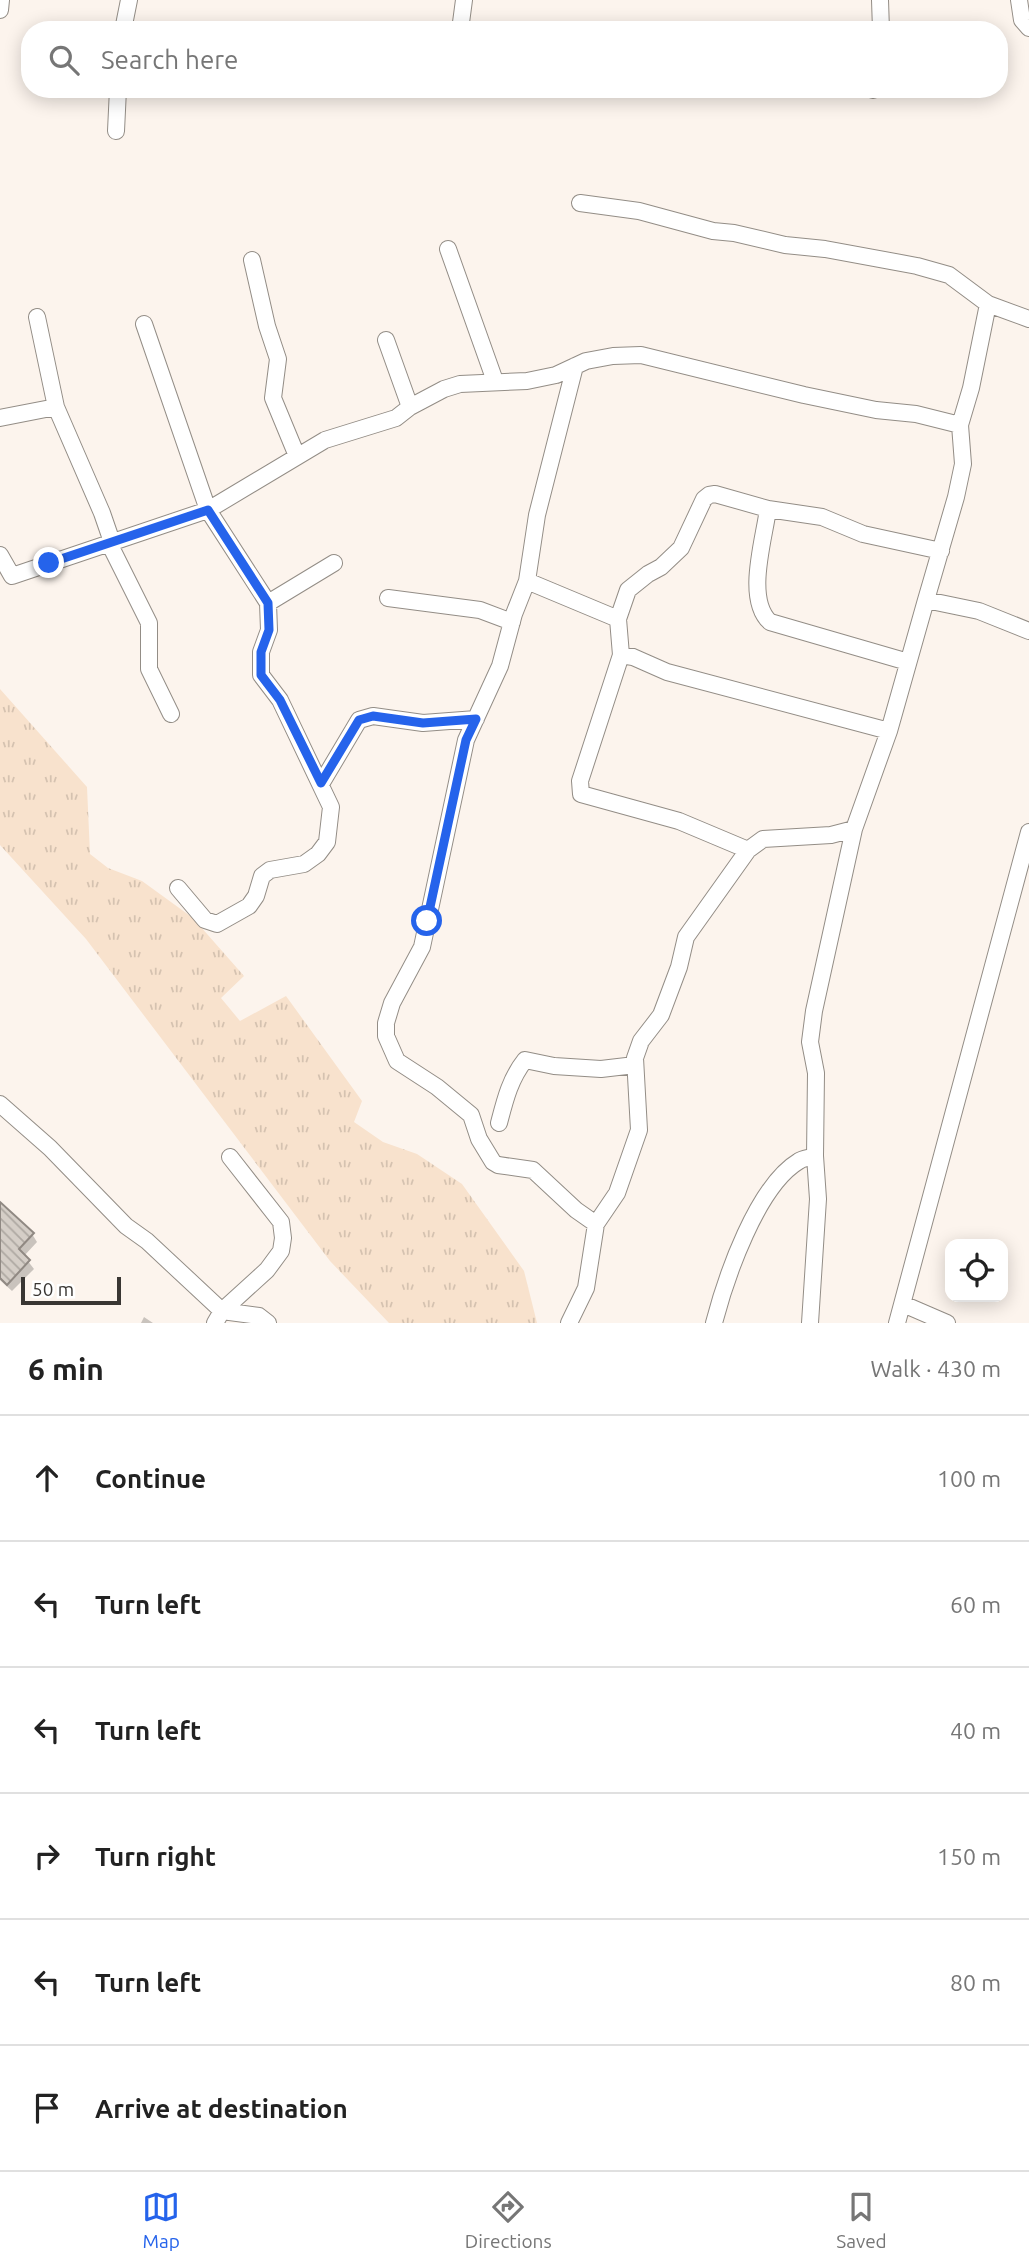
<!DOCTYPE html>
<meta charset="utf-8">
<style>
body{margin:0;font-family:Ubuntu,sans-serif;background:#f2f2f2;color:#222}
.controls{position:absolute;right:21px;bottom:21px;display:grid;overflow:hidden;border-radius:14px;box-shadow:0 4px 18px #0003}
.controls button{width:63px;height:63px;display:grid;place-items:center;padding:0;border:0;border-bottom:2px solid #e0e0e0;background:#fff;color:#222;font:35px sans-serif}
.scale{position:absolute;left:21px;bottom:18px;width:100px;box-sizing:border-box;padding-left:7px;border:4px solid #393633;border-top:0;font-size:19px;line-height:24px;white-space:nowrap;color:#393633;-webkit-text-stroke:5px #fff;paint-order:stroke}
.stop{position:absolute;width:21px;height:21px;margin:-16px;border:5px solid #2563eb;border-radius:50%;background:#fff}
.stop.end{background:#2563eb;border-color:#fff;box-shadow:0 2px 7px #0008}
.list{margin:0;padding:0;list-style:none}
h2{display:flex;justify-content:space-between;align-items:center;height:91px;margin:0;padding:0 28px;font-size:30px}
h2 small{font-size:23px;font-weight:400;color:#767676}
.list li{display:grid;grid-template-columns:46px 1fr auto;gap:21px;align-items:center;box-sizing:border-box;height:126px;padding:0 28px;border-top:2px solid #e0e0e0}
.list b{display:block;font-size:26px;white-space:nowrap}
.list em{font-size:23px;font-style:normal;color:#767676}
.icon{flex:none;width:38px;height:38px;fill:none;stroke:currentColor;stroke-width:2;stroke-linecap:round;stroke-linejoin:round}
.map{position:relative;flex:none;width:1029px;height:1323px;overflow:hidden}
.search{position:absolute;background:#fff;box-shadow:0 4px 18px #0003;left:21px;right:21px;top:21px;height:77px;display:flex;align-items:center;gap:18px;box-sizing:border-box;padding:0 24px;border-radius:28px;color:#767676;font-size:26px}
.sheet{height:847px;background:#fff}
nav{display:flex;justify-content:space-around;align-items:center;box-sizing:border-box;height:98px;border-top:2px solid #e0e0e0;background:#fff;font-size:19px;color:#767676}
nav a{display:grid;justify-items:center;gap:4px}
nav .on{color:#2563eb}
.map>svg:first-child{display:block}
.grass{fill:url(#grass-tufts)}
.shadow{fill:#0003}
.building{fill:url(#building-back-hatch);stroke:#908983;stroke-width:2}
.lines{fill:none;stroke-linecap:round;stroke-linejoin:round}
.minor-casing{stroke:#938d86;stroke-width:18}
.minor{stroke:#fff;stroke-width:16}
.route{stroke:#2563eb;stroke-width:9}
</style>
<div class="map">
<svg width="1029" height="1323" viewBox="0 0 1029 1323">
<defs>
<pattern id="grass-tufts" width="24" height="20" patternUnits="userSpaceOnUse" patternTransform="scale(1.75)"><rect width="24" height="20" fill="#f8e2cd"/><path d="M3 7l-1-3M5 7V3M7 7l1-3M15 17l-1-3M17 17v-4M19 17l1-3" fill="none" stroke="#d5c2b0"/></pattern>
<pattern id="building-back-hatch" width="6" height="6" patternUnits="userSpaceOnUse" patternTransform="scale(1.75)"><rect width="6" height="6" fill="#d5cec7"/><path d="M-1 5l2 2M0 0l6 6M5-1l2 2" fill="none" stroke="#aea8a2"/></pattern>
</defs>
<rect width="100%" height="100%" fill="#fcf4ed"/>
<path class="grass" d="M0,689L87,787L90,854L108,868L142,881L193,918L244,976L221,998L240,1021L286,996L362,1101L354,1122L383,1142L417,1154L462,1184L524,1271L537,1323H389L330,1261L86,939L0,845Z"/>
<path class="shadow" d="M0,1212L32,1234L37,1242L24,1256L34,1269L12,1291L0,1280Z
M144,1317L153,1323H141Z"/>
<path class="building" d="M0,1202L34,1233L19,1249L30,1260L7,1285L0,1278Z"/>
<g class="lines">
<g class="minor-casing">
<path id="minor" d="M880,0L881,30
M1019,0L1022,20L1029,28
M0,10L1,0
M123,30L129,0
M460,30L464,0
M873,90V89
M116,131L118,89
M580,203L639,211L713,231L734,233L785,245L825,249L917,266L949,275L988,304L1029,319
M448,249L495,381
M252,260L267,326L278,359L273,398L297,456
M988,304L971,388L960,425L963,464L956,497L926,600L979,611L1029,631
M37,317L56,407L102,513L112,542
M144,324L208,510L268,603L269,630L261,652V675L280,700L331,807L327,842L318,854L304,864L270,870L262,876L256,896L249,906L217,924L205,920L178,888
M386,340L410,407
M0,418L56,407
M768,509C764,540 745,599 770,622L908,662
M109,543L149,623V669L171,714
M0,555L12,576L208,510L325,440L396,418L410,407L444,389L460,384L527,381L556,375L586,361L613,356L641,355L804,395L876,410L916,414L960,425
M527,581L537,515L575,366
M388,598L480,610L512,622
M268,603L334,563
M618,619L628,590L648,574L661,567L681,548L704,499L709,495L715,494L768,509L822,517L863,534L941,551
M621,655L580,781L581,794L679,821L748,850
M321,784L359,720L373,716L423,723L476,719
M0,1104L50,1148L126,1226L147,1241L222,1311L259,1316L268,1323
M499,1123C505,1100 510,1079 525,1060L554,1066L601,1069L635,1065
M596,1224L576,1210L533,1170L498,1165L493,1162L479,1139L471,1115L437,1087L397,1061L386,1036V1023L392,1003L422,947L466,740L500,666L514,614L527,581L618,619L621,655L633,657L667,672L889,731
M903,1304L947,1323
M215,1323L222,1311L267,1270L281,1251L283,1238L281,1222L230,1157
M569,1323L586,1288L596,1224L617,1193L639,1130L635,1058L641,1041L661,1015L679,967L686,937L748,850L763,839L831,835L854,829
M714,1323C726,1277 757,1186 799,1161C803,1158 810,1158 815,1156
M810,1323L818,1199L815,1156L816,1073L810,1042L814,1011L854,829L889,731L926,600
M897,1323L1029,832"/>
</g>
<use href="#minor" class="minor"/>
</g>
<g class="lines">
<path class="route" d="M49,563L208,510L268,603L269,630L261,652V675L280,700L321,783L359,720L373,716L423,723L476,719L466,740L427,921"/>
</g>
</svg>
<div class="controls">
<button><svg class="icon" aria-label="locate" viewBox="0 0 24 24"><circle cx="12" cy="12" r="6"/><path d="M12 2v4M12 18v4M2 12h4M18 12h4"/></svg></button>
</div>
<div class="scale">50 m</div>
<div class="stop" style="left:427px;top:921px"></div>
<div class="stop end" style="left:49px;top:563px"></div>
<div class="search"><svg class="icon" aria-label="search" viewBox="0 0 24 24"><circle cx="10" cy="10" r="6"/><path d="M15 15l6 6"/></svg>Search here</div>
</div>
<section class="sheet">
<h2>6 min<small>Walk · 430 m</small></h2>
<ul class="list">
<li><svg class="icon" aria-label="ahead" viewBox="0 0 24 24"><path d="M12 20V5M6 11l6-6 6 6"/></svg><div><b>Continue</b></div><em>100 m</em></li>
<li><svg class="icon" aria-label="left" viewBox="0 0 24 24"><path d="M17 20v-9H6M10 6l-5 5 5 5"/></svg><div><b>Turn left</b></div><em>60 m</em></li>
<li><svg class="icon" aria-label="left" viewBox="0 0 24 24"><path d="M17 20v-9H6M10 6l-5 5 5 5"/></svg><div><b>Turn left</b></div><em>40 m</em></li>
<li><svg class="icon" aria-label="right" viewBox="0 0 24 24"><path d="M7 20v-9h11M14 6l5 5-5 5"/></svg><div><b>Turn right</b></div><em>150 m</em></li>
<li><svg class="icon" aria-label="left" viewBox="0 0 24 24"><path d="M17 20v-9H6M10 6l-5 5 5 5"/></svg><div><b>Turn left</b></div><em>80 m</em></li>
<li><svg class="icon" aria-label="arrive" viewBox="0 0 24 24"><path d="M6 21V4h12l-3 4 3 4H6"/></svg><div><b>Arrive at destination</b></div></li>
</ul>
</section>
<nav>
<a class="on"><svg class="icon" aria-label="map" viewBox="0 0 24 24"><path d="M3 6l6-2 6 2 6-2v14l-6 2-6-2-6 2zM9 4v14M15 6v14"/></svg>Map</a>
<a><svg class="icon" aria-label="directions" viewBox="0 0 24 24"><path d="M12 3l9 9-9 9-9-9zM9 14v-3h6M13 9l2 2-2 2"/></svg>Directions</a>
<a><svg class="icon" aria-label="saved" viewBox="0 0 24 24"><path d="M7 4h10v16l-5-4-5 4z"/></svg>Saved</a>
</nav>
